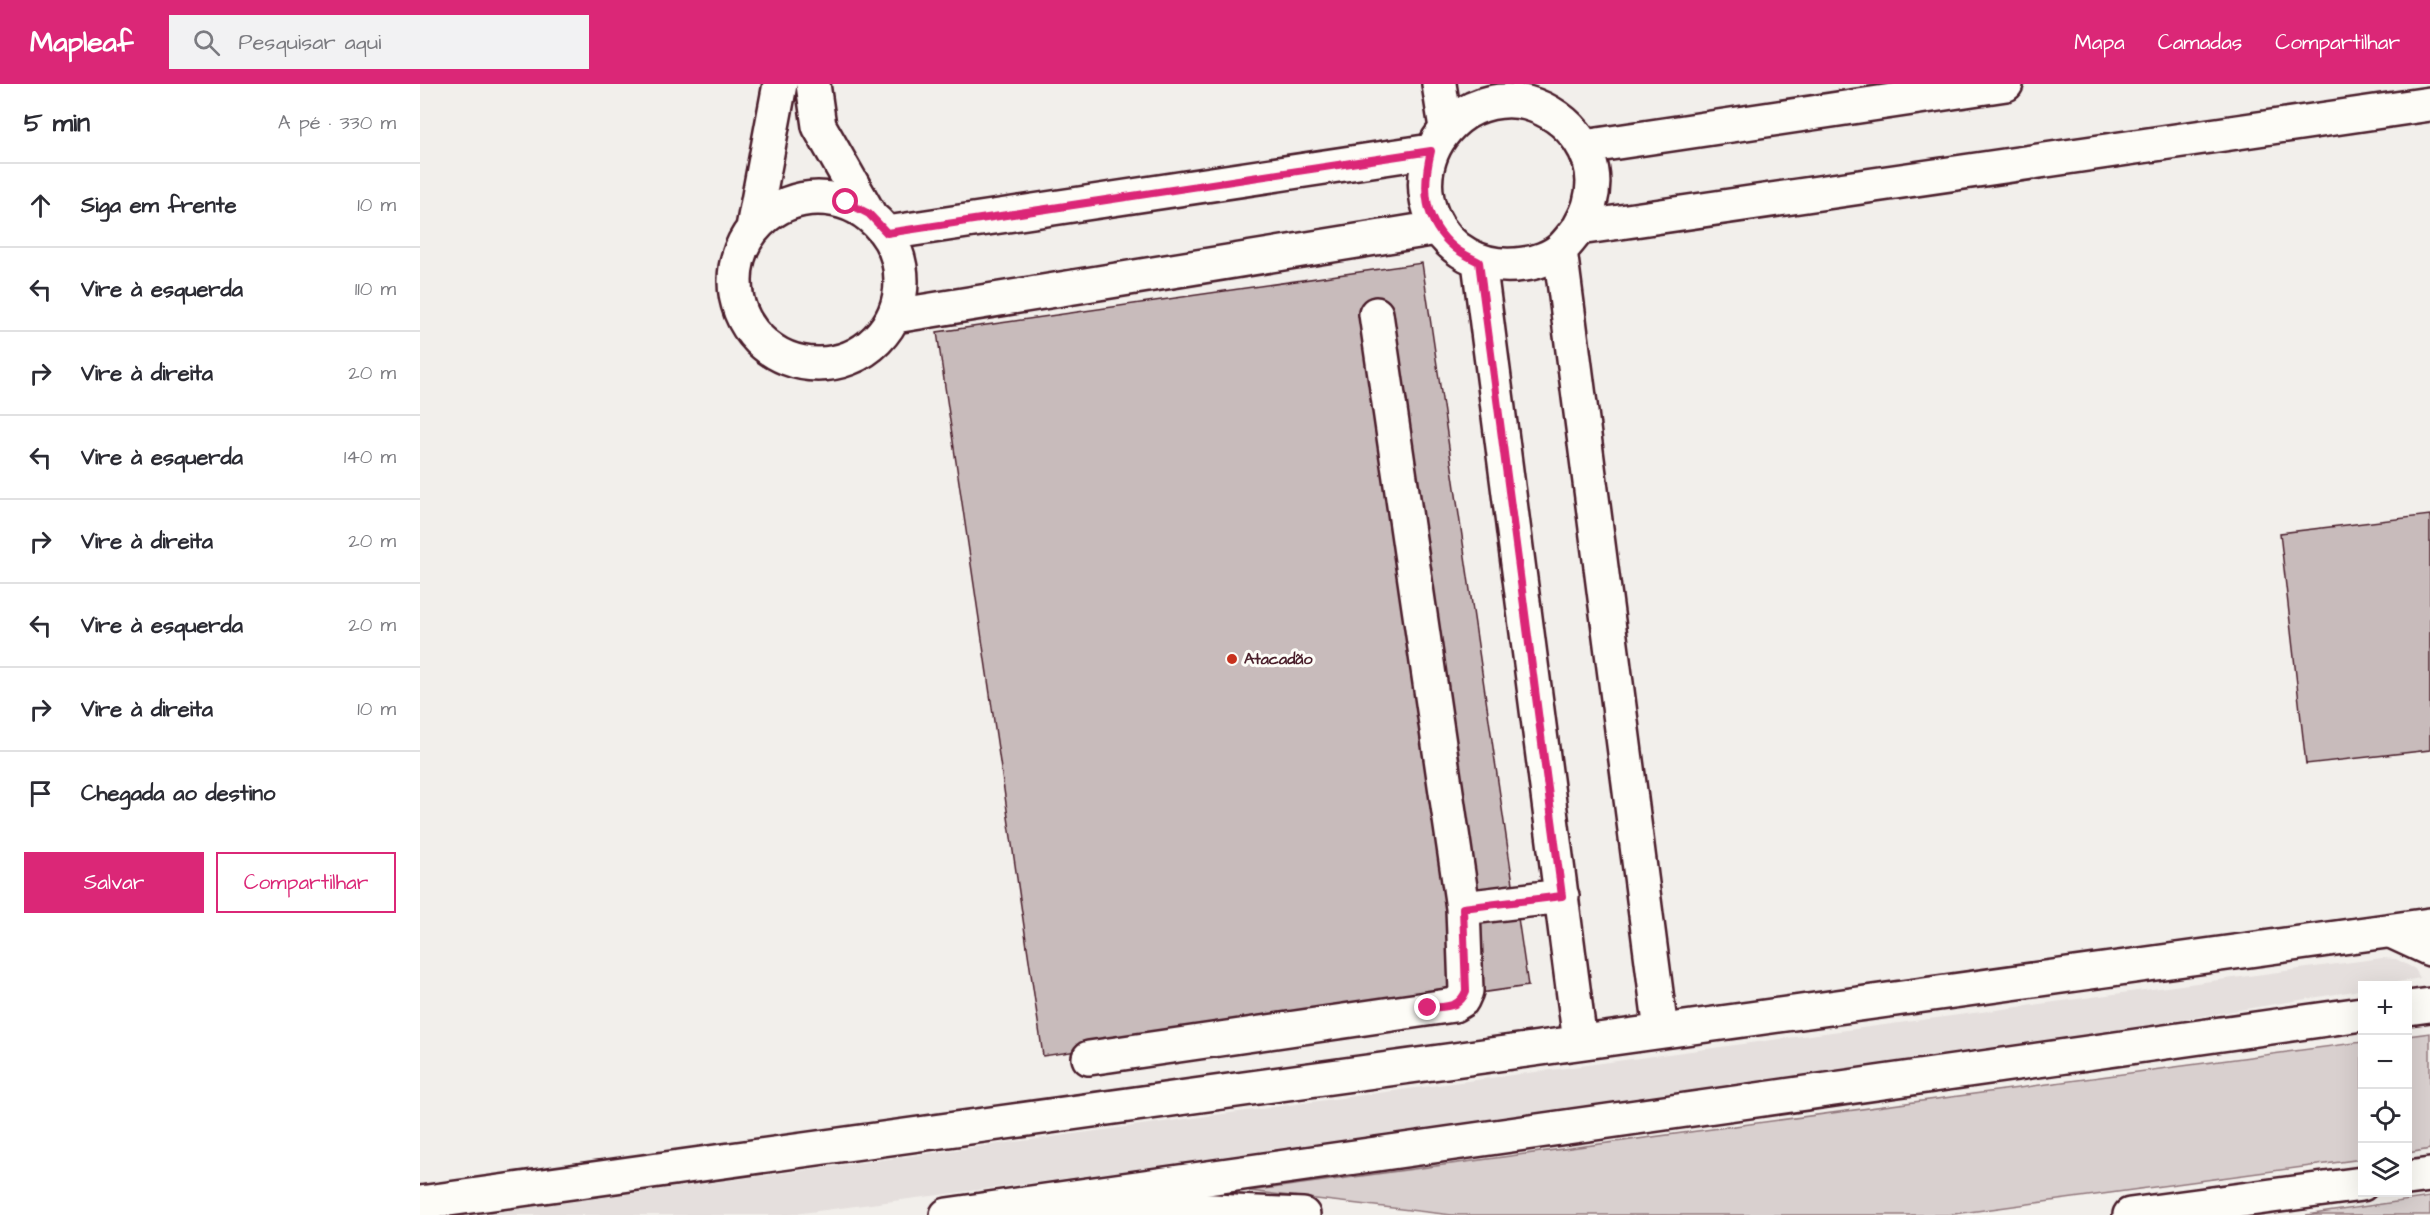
<!DOCTYPE html>
<html lang="pt">
<meta charset="utf-8">
<style>
body{margin:0;font-family:"Architects Daughter",sans-serif;background:#f2f2f3;color:#2b2b33}
.controls{position:absolute;right:18px;bottom:18px;display:grid;overflow:hidden;border-radius:0px;box-shadow:0 6px 24px #0002}
.controls button{width:54px;height:54px;display:grid;place-items:center;padding:0;border:0;border-bottom:2px solid #e1e1e2;background:#fff;color:#2b2b33;font:30px sans-serif}
.stop{position:absolute;width:18px;height:18px;margin:-14px;border:4px solid #db2777;border-radius:50%;background:#fff}
.stop.end{background:#db2777;border-color:#fff;box-shadow:0 2px 6px #0008}
.list{margin:0;padding:0;list-style:none}
h2{display:flex;justify-content:space-between;align-items:center;height:78px;margin:0;padding:0 24px;font-size:26px}
h2 small{font-size:20px;font-weight:400;color:#7c7c81}
.list li{display:grid;grid-template-columns:39px 1fr auto;gap:18px;align-items:center;box-sizing:border-box;height:84px;padding:0 24px;border-top:2px solid #e1e1e2}
.list b{display:block;font-size:22px;white-space:nowrap}
.list em{font-size:20px;font-style:normal;color:#7c7c81}
.actions{display:flex;gap:12px;padding:18px 24px}
.actions a{flex:1;padding:14px 0;border:2px solid #db2777;border-radius:0px;text-align:center;font-size:21px;color:#db2777}
.actions .main{background:#db2777;color:#fff}
.icon{flex:none;width:33px;height:33px;fill:none;stroke:currentColor;stroke-width:2;stroke-linecap:round;stroke-linejoin:round}
.map{position:relative;flex:none;width:2010px;height:1131px;overflow:hidden}
header{display:flex;align-items:center;gap:36px;box-sizing:border-box;height:84px;padding:0 30px;background:#db2777;color:#fff}
header strong{font-size:28px}
nav{display:flex;gap:33px;margin-inline-start:auto;font-size:21px}
.search{width:420px;height:54px;background:#f2f2f3;display:flex;align-items:center;gap:15px;box-sizing:border-box;padding:0 21px;border-radius:0px;color:#7c7c81;font-size:22px}
main{display:flex}
aside{flex:1;background:#fff}
.map>svg:first-child{display:block}
.built{fill:#e5dfdd}
.green{fill:#d9d0cf;stroke:#92787d;stroke-width:1.5}
.building{fill:#c8bbbb;stroke:#4a1f2b;stroke-width:1.5}
.lines{fill:none;stroke-linecap:round;stroke-linejoin:round}
.minor-casing{stroke:#4a1f2b;stroke-width:38}
.major-casing{stroke:#4a1f2b;stroke-width:38}
.highway-casing{stroke:#4a1f2b;stroke-width:38}
.minor{stroke:#fdfcf7;stroke-width:33}
.major{stroke:#fdfcf7;stroke-width:33}
.highway{stroke:#fdfcf7;stroke-width:33}
.route{stroke:#db2777;stroke-width:8}
.poi-dot{fill:#c8321e;stroke:#fdfcf7;stroke-width:2}
.labels{text-anchor:middle;dominant-baseline:central;stroke-width:6;stroke-linejoin:round;paint-order:stroke}
.poi-label{font-size:16px;font-weight:bold;fill:#4a1f2b;stroke:#fdfcf7;text-anchor:start}
</style>
<header>
<strong>Mapleaf</strong>
<div class="search"><svg class="icon" aria-label="search" viewBox="0 0 24 24"><circle cx="10" cy="10" r="6"/><path d="M15 15l6 6"/></svg>Pesquisar aqui</div>
<nav><a>Mapa</a><a>Camadas</a><a>Compartilhar</a></nav>
</header>
<main>
<aside>
<h2>5 min<small>A pé · 330 m</small></h2>
<ul class="list">
<li><svg class="icon" aria-label="ahead" viewBox="0 0 24 24"><path d="M12 20V5M6 11l6-6 6 6"/></svg><div><b>Siga em frente</b></div><em>10 m</em></li>
<li><svg class="icon" aria-label="left" viewBox="0 0 24 24"><path d="M17 20v-9H6M10 6l-5 5 5 5"/></svg><div><b>Vire à esquerda</b></div><em>110 m</em></li>
<li><svg class="icon" aria-label="right" viewBox="0 0 24 24"><path d="M7 20v-9h11M14 6l5 5-5 5"/></svg><div><b>Vire à direita</b></div><em>20 m</em></li>
<li><svg class="icon" aria-label="left" viewBox="0 0 24 24"><path d="M17 20v-9H6M10 6l-5 5 5 5"/></svg><div><b>Vire à esquerda</b></div><em>140 m</em></li>
<li><svg class="icon" aria-label="right" viewBox="0 0 24 24"><path d="M7 20v-9h11M14 6l5 5-5 5"/></svg><div><b>Vire à direita</b></div><em>20 m</em></li>
<li><svg class="icon" aria-label="left" viewBox="0 0 24 24"><path d="M17 20v-9H6M10 6l-5 5 5 5"/></svg><div><b>Vire à esquerda</b></div><em>20 m</em></li>
<li><svg class="icon" aria-label="right" viewBox="0 0 24 24"><path d="M7 20v-9h11M14 6l5 5-5 5"/></svg><div><b>Vire à direita</b></div><em>10 m</em></li>
<li><svg class="icon" aria-label="arrive" viewBox="0 0 24 24"><path d="M6 21V4h12l-3 4 3 4H6"/></svg><div><b>Chegada ao destino</b></div></li>
</ul>
<div class="actions"><a class="main">Salvar</a><a>Compartilhar</a></div>
</aside>
<div class="map">
<svg width="2010" height="1131" viewBox="0 0 2010 1131">
<rect width="100%" height="100%" fill="#f2efeb"/>
<filter id="ink" filterUnits="userSpaceOnUse"><feTurbulence type="fractalNoise" baseFrequency=".0167" numOctaves="2"/><feDisplacementMap in="SourceGraphic" scale="12" xChannelSelector="R" yChannelSelector="G"/><feConvolveMatrix kernelMatrix="1 2 1 2 8 2 1 2 1" color-interpolation-filters="sRGB"/></filter>
<g filter="url(#ink)">
<path class="built" d="M1962,874L1976,875L1995,885L2000,894L1961,901L1942,902V905L1934,907L1729,941L672,1091L367,1131H52Z"/>
<path class="green" d="M2010,949V1065L1988,1069V952Z
M1942,958V1075L1527,1131H1032L829,1107Z
M2010,1113V1131H1886Z"/>
<path class="building" d="M1002,179L1108,902L623,972L517,248Z
M2010,431V666L1886,680L1860,449Z"/>
<g class="lines">
<g class="minor-casing">
<path id="minor" d="M393,0L399,42L449,130
M1019,0L1026,44
M1164,63L1586,0
M315 197a83 83 0 1 1 166 0a83 83 0 1 1-166 0Z
M333,144L360,0
M1159,144C1163,136 1168,128 1170,119C1183,73 1150,31 1107,19C1084,13 1057,19 1038,34C970,90 1017,194 1104,180C1116,179 1132,173 1141,165C1148,159 1153,151 1159,144L2010,20
M467,149L1011,67
M1140,166L1241,947
M1059,178L1160,958
M475,232L1017,144
M1043,824L1142,812
M669,974L1034,921L1042,916L1046,907L1043,824L956,230
M0,1119L2010,841"/>
</g>
<g class="major-casing">
<path id="major" d="M1971,847L2010,865
M1988,924L2010,921
M527,1131L1942,930"/>
</g>
<g class="highway-casing">
<path id="highway" d="M1988,1094L2010,1091
M620,1119L883,1131
M1710,1131L1942,1100"/>
</g>
<use href="#minor" class="minor"/>
<use href="#major" class="major"/>
<use href="#highway" class="highway"/>
</g>
</g>
<g class="lines" filter="url(#ink)">
<path class="route" d="M426,118L449,130L467,149L1011,67C1002,104 1003,138 1035,164C1042,170 1052,174 1059,178L1142,812L1043,824L1046,907C1039,925 1025,922 1008,924"/>
</g>
<circle class="poi-dot" cx="812" cy="575" r="6"/>
<g class="labels">
<g class="poi-label">
<text x="824" y="575">Atacadão</text>
</g>
</g>
</svg>
<div class="controls">
<button>+</button>
<button>−</button>
<button><svg class="icon" aria-label="locate" viewBox="0 0 24 24"><circle cx="12" cy="12" r="6"/><path d="M12 2v4M12 18v4M2 12h4M18 12h4"/></svg></button>
<button><svg class="icon" aria-label="layers" viewBox="0 0 24 24"><path d="M12 4l9 5-9 5-9-5zM3 14l9 5 9-5"/></svg></button>
</div>
<div class="stop" style="left:426px;top:118px"></div>
<div class="stop end" style="left:1008px;top:924px"></div>
</div>
</main>
